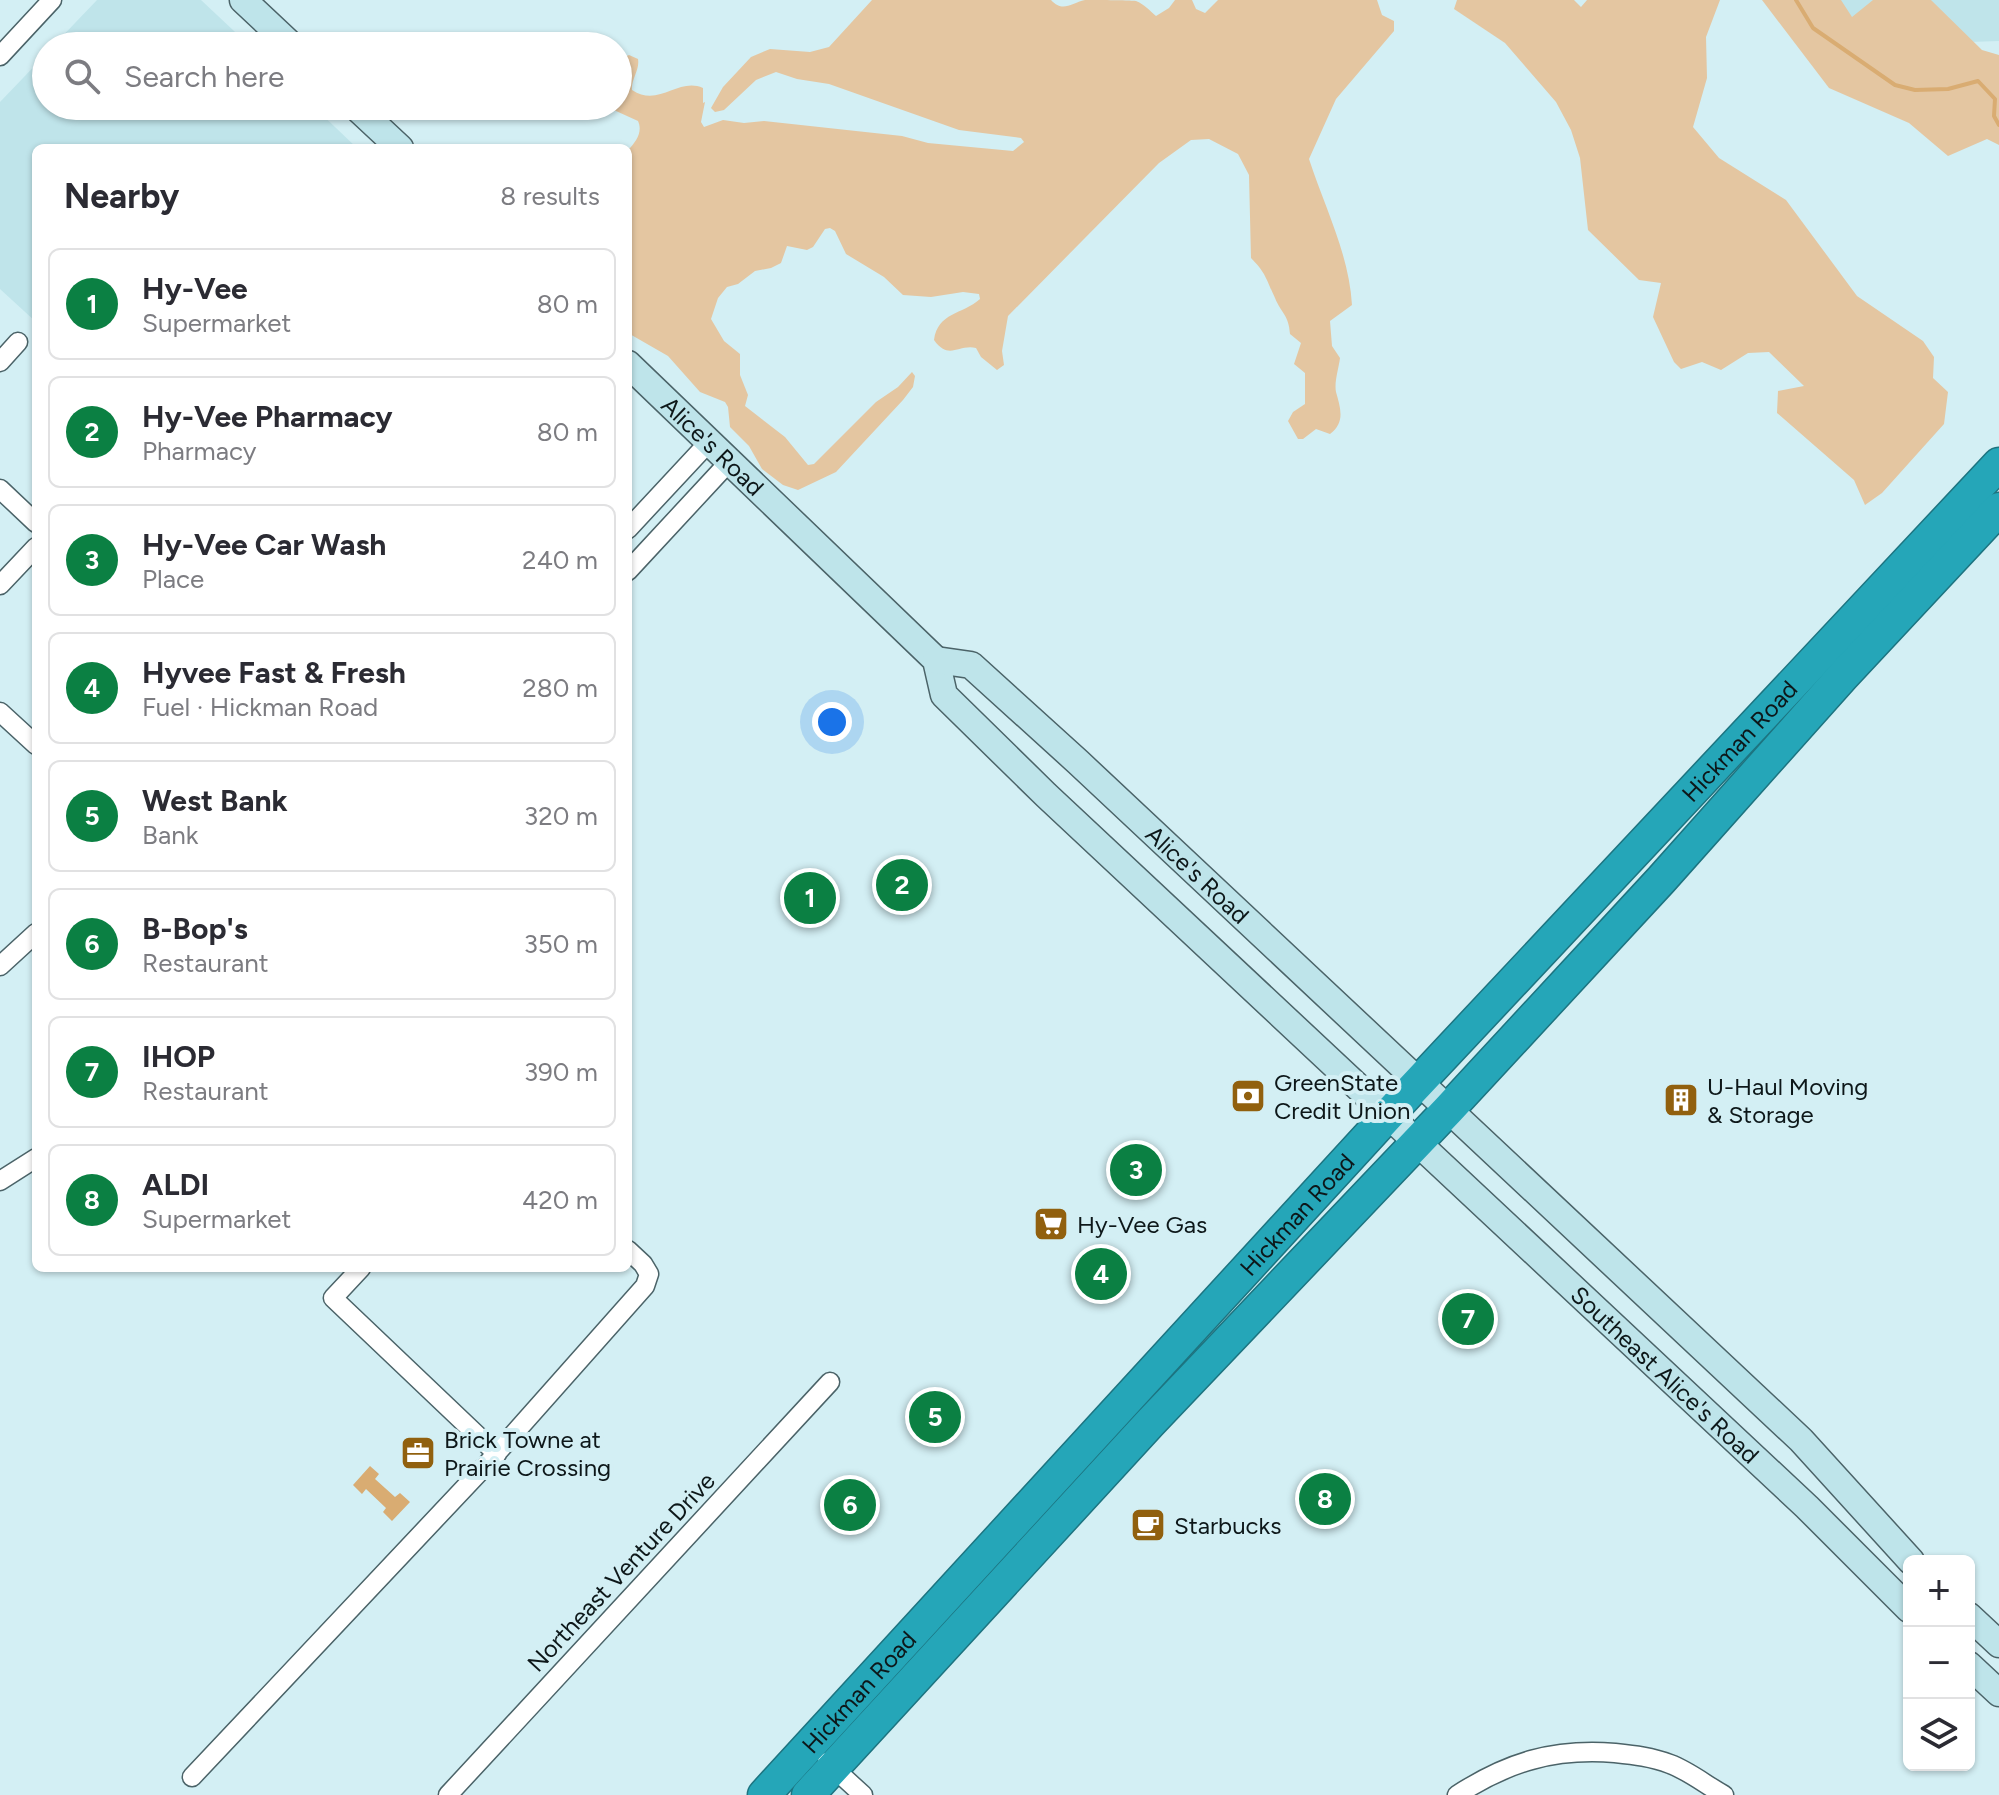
<!DOCTYPE html>
<meta charset="utf-8">
<style>
body{margin:0;font-family:Figtree,sans-serif;background:#f7f7f7;color:#2b2b33}
.controls{position:absolute;right:24px;bottom:24px;display:grid;overflow:hidden;border-radius:12px;box-shadow:0 2px 6px #0004}
.controls button{width:72px;height:72px;display:grid;place-items:center;padding:0;border:0;border-bottom:2px solid #e1e1e2;background:#fff;color:#2b2b33;font:40px sans-serif}
.you{position:absolute;left:832px;top:722px;width:28px;height:28px;margin:-20px;border:6px solid #fff;border-radius:50%;background:#1a73e8;box-shadow:0 0 0 12px #1a73e833}
.badge{display:grid;place-items:center;width:52px;height:52px;border-radius:50%;background:#0b8043;color:#fff;font-size:26px;font-weight:700}
.pin{position:absolute;translate:-50% -50%;border:4px solid #fff;box-shadow:0 2px 8px #0006}
.list{margin:0;padding:0;list-style:none}
h2{display:flex;justify-content:space-between;align-items:center;height:104px;margin:0;padding:0 32px;font-size:34px}
h2 small{font-size:26px;font-weight:400;color:#7c7c81}
.list li{display:grid;grid-template-columns:52px 1fr auto;gap:24px;align-items:center;box-sizing:border-box;height:112px;margin:0 16px 16px;padding:0 16px;border:2px solid #e1e1e2;border-radius:12px}
.list b{display:block;font-size:30px;white-space:nowrap}
.list p{margin:0;font-size:26px;white-space:nowrap;color:#7c7c81}
.list em{font-size:26px;font-style:normal;color:#7c7c81}
.icon{flex:none;width:44px;height:44px;fill:none;stroke:currentColor;stroke-width:2;stroke-linecap:round;stroke-linejoin:round}
.map{position:relative;flex:none;width:1999px;height:1795px;overflow:hidden}
.search{position:absolute;background:#fff;box-shadow:0 2px 6px #0004;left:32px;top:32px;width:600px;height:88px;display:flex;align-items:center;gap:20px;box-sizing:border-box;padding:0 28px;border-radius:44px;color:#7c7c81;font-size:30px}
.panel{position:absolute;background:#fff;box-shadow:0 2px 6px #0004;left:32px;top:144px;width:600px;height:1128px;border-radius:12px}
.map>svg:first-child{display:block}
.built{fill:#bfe4ea}
.green{fill:#e4c6a1}
.water{fill:#d9ac72}
.lines{fill:none;stroke-linecap:round;stroke-linejoin:round}
.stream{stroke:#d9ac72;stroke-width:4}
.street-casing{stroke:#4b6368;stroke-width:21}
.secondary-casing{stroke:#4b6368;stroke-width:29}
.highway-casing{stroke:#1d7480;stroke-width:35}
.street{stroke:#fff;stroke-width:18}
.secondary{stroke:#bee4ea;stroke-width:26}
.highway{stroke:#25a6b8;stroke-width:32}
.labels{text-anchor:middle;dominant-baseline:central;stroke-width:8;stroke-linejoin:round;paint-order:stroke}
.street-label{font-size:24px;fill:#0d1719;stroke:#d3eff4}
.poi-label{font-size:24px;fill:#0d1719;stroke:#d3eff4;text-anchor:start}
</style>
<div class="map">
<svg width="1999" height="1795" viewBox="0 0 1999 1795">
<rect width="100%" height="100%" fill="#d3eff4"/>
<path class="built" d="M97,0H201L250,46H53Z
M1834,0H1999V41L1880,45Z
M46,54V106H313L357,148H36V322L0,289V102Z"/>
<path class="green" d="M872,0H1051C1063,13 1071,3 1085,0C1094,0 1128,0 1136,1C1144,4 1150,11 1156,16L1169,8L1175,0H1192L1196,9L1205,13L1218,0H1377L1382,15L1394,21V31L1336,99L1309,159C1325,208 1349,254 1352,305L1330,321L1332,346L1340,358C1339,367 1334,382 1336,392C1340,407 1346,422 1330,434L1316,429L1303,439H1298L1288,421L1293,412L1305,404V373L1294,364L1301,343L1290,334C1289,315 1281,313 1275,298C1266,279 1266,273 1251,258L1249,175L1238,154L1209,139L1191,140L1159,163L1008,316L1002,351L1004,365L997,370L981,357L976,348C958,344 949,361 934,340C938,312 962,315 980,299L979,294L963,292L931,297L903,295L884,277L846,254L835,231L830,228L825,229L813,247L807,250L787,246L781,263L771,268L755,271L738,284L727,287L718,298L711,319L724,341L740,354V375L748,395L745,406L785,437L808,465L814,464L876,402L898,387L912,372L915,376L913,387L903,400L836,472L798,490L783,485L762,469L749,446L730,427L728,407L725,402L700,392L668,356L628,333V150C636,142 643,132 638,121L605,106H618V60L629,55L638,59C640,70 631,79 632,90C659,108 678,77 703,88V103L705,102L701,122L704,127L723,120L744,123L764,121L902,136L928,143L1013,151L1024,142L1021,138L959,130L829,84L797,79L776,72L756,80L724,110L715,112L711,108L723,87L751,57L770,49L810,52L829,47Z
M1457,0H1574L1581,7L1587,0H1720L1706,37L1707,78L1693,127L1719,158L1786,200L1857,296L1923,341L1934,357L1933,378L1948,392L1944,424L1882,493L1865,505L1854,480L1777,413L1778,391L1804,386L1769,352L1748,353L1721,370L1702,362L1681,369L1674,362L1653,317L1661,283L1639,280L1588,230L1580,158L1571,130L1556,102L1505,43L1454,9Z
M1762,0H1841L1852,17L1873,0H1931L1982,50L1999,55V145L1987,139L1948,156L1909,123L1829,88Z"/>
<path class="water" d="M370,1466L379,1474L375,1479L395,1497L400,1493L410,1502L392,1521L383,1512L386,1508L366,1489L362,1494L353,1485Z"/>
<g class="lines">
<path class="stream" d="M1796,0L1813,28L1895,85L1915,90L1948,89L1978,81L1995,99L1994,116L1999,125"/>
<g class="street-casing">
<path id="street" d="M0,56L52,0
M0,362L18,342
M0,489L36,523
M628,529L710,441
M628,571L730,461
M0,585L36,547
M0,712L36,745
M0,966L36,933
M0,1181L36,1158
M361,1268L333,1298L497,1454
M827,1762L863,1795
M192,1777L487,1464L645,1286L649,1274L643,1264L628,1250
M448,1795L830,1382
M1457,1795C1508,1762 1554,1748 1615,1753C1634,1755 1652,1757 1670,1764C1689,1771 1706,1785 1724,1795"/>
</g>
<g class="secondary-casing">
<g id="secondary">
<path d="M243,0L292,46"/>
<path d="M355,106L400,148"/>
<path id="s1" d="M628,364L936,660L944,695L1046,795L1807,1507L1909,1609"/>
<path id="s2" d="M936,660L971,665L1078,762L1801,1440L1911,1561"/>
<path d="M1969,1616L1999,1644"/>
<path d="M1969,1665L1999,1693"/>
</g>
</g>
<g class="highway-casing">
<g id="highway">
<path id="s3" d="M764,1795L1388,1115L1999,464"/>
<path d="M808,1795L1150,1423L1448,1110L1661,880L1842,677L1999,509"/>
</g>
</g>
<use href="#street" class="street"/>
<use href="#secondary" class="secondary"/>
<use href="#highway" class="highway"/>
</g>
<defs>
<g id="bank-square" transform="scale(1.8)"><rect x="-9" y="-9" width="18" height="18" rx="4" fill="#91600e" stroke="#d3eff4"/><path d="M-6-4H6V4H-6ZM0-2.3a2.3 2.3 0 1 0 0 4.6a2.3 2.3 0 1 0 0-4.6Z" fill="#fff"/></g>
<g id="building-square" transform="scale(1.8)"><rect x="-9" y="-9" width="18" height="18" rx="4" fill="#91600e" stroke="#d3eff4"/><path d="M-4-6H4V6H1V3H-1V6H-4ZM-2.5-4.3h1.7v1.8h-1.7ZM.8-4.3h1.7v1.8H.8ZM-2.5-1h1.7V.8h-1.7ZM.8-1h1.7V.8H.8Z" fill="#fff"/></g>
<g id="supermarket-square" transform="scale(1.8)"><rect x="-9" y="-9" width="18" height="18" rx="4" fill="#91600e" stroke="#d3eff4"/><path d="M-6-5.5h2.5l.6 2H6L4.5 2H-2.5L-4.4-4H-6ZM-1.5 3.2a1.3 1.3 0 1 0 .1 0ZM3 3.2a1.3 1.3 0 1 0 .1 0Z" fill="#fff"/></g>
<g id="office-square" transform="scale(1.8)"><rect x="-9" y="-9" width="18" height="18" rx="4" fill="#91600e" stroke="#d3eff4"/><path d="M-6-3h4V-5.5h4V-3h4V5H-6ZM-1-4.5V-3h2v-1.5ZM-6 0V1H6V0Z" fill="#fff"/></g>
<g id="cafe-square" transform="scale(1.8)"><rect x="-9" y="-9" width="18" height="18" rx="4" fill="#91600e" stroke="#d3eff4"/><path d="M-5.5-4.5H6V0H3Q3 3.5 0 3.5H-2.5Q-5.5 3.5-5.5 0ZM3-3.2v2h1.7v-2ZM-6 4.5H4V6H-6Z" fill="#fff"/></g>
</defs>
<g fill-rule="evenodd">
<use href="#bank-square" x="1248" y="1096"/>
<use href="#building-square" x="1681" y="1100"/>
<use href="#supermarket-square" x="1051" y="1224"/>
<use href="#office-square" x="418" y="1453"/>
<use href="#cafe-square" x="1148" y="1525"/>
</g>
<g class="labels">
<g class="street-label">
<text stroke="none"><textPath href="#s1" startOffset="118">Alice's Road</textPath></text>
<text stroke="none"><textPath href="#s3" startOffset="1436">Hickman Road</textPath></text>
<text stroke="none"><textPath href="#s2" startOffset="344">Alice's Road</textPath></text>
<text stroke="none"><textPath href="#s3" startOffset="788">Hickman Road</textPath></text>
<text stroke="none"><textPath href="#s1" startOffset="1454">Southeast Alice's Road</textPath></text>
<text transform="translate(621 1572) rotate(-47)">Northeast Venture Drive</text>
<text stroke="none"><textPath href="#s3" startOffset="140">Hickman Road</textPath></text>
</g>
<g class="poi-label">
<text x="1274" y="1082">GreenState<tspan x="1274" dy="28">Credit Union</tspan></text>
<text x="1707" y="1086">U-Haul Moving<tspan x="1707" dy="28">&amp; Storage</tspan></text>
<text x="1077" y="1224">Hy-Vee Gas</text>
<text x="444" y="1439">Brick Towne at<tspan x="444" dy="28">Prairie Crossing</tspan></text>
<text x="1174" y="1525">Starbucks</text>
</g>
</g>
</svg>
<div class="controls">
<button>+</button>
<button>−</button>
<button><svg class="icon" aria-label="layers" viewBox="0 0 24 24"><path d="M12 4l9 5-9 5-9-5zM3 14l9 5 9-5"/></svg></button>
</div>
<div class="you"></div>
<div class="pin badge" style="left:810px;top:898px">1</div>
<div class="pin badge" style="left:902px;top:885px">2</div>
<div class="pin badge" style="left:1136px;top:1170px">3</div>
<div class="pin badge" style="left:1101px;top:1274px">4</div>
<div class="pin badge" style="left:935px;top:1417px">5</div>
<div class="pin badge" style="left:850px;top:1505px">6</div>
<div class="pin badge" style="left:1468px;top:1319px">7</div>
<div class="pin badge" style="left:1325px;top:1499px">8</div>
<div class="search"><svg class="icon" aria-label="search" viewBox="0 0 24 24"><circle cx="10" cy="10" r="6"/><path d="M15 15l6 6"/></svg>Search here</div>
<section class="panel">
<h2>Nearby<small>8 results</small></h2>
<ul class="list">
<li><span class="badge">1</span><div><b>Hy-Vee</b><p>Supermarket</p></div><em>80 m</em></li>
<li><span class="badge">2</span><div><b>Hy-Vee Pharmacy</b><p>Pharmacy</p></div><em>80 m</em></li>
<li><span class="badge">3</span><div><b>Hy-Vee Car Wash</b><p>Place</p></div><em>240 m</em></li>
<li><span class="badge">4</span><div><b>Hyvee Fast &amp; Fresh</b><p>Fuel · Hickman Road</p></div><em>280 m</em></li>
<li><span class="badge">5</span><div><b>West Bank</b><p>Bank</p></div><em>320 m</em></li>
<li><span class="badge">6</span><div><b>B-Bop's</b><p>Restaurant</p></div><em>350 m</em></li>
<li><span class="badge">7</span><div><b>IHOP</b><p>Restaurant</p></div><em>390 m</em></li>
<li><span class="badge">8</span><div><b>ALDI</b><p>Supermarket</p></div><em>420 m</em></li>
</ul>
</section>
</div>
